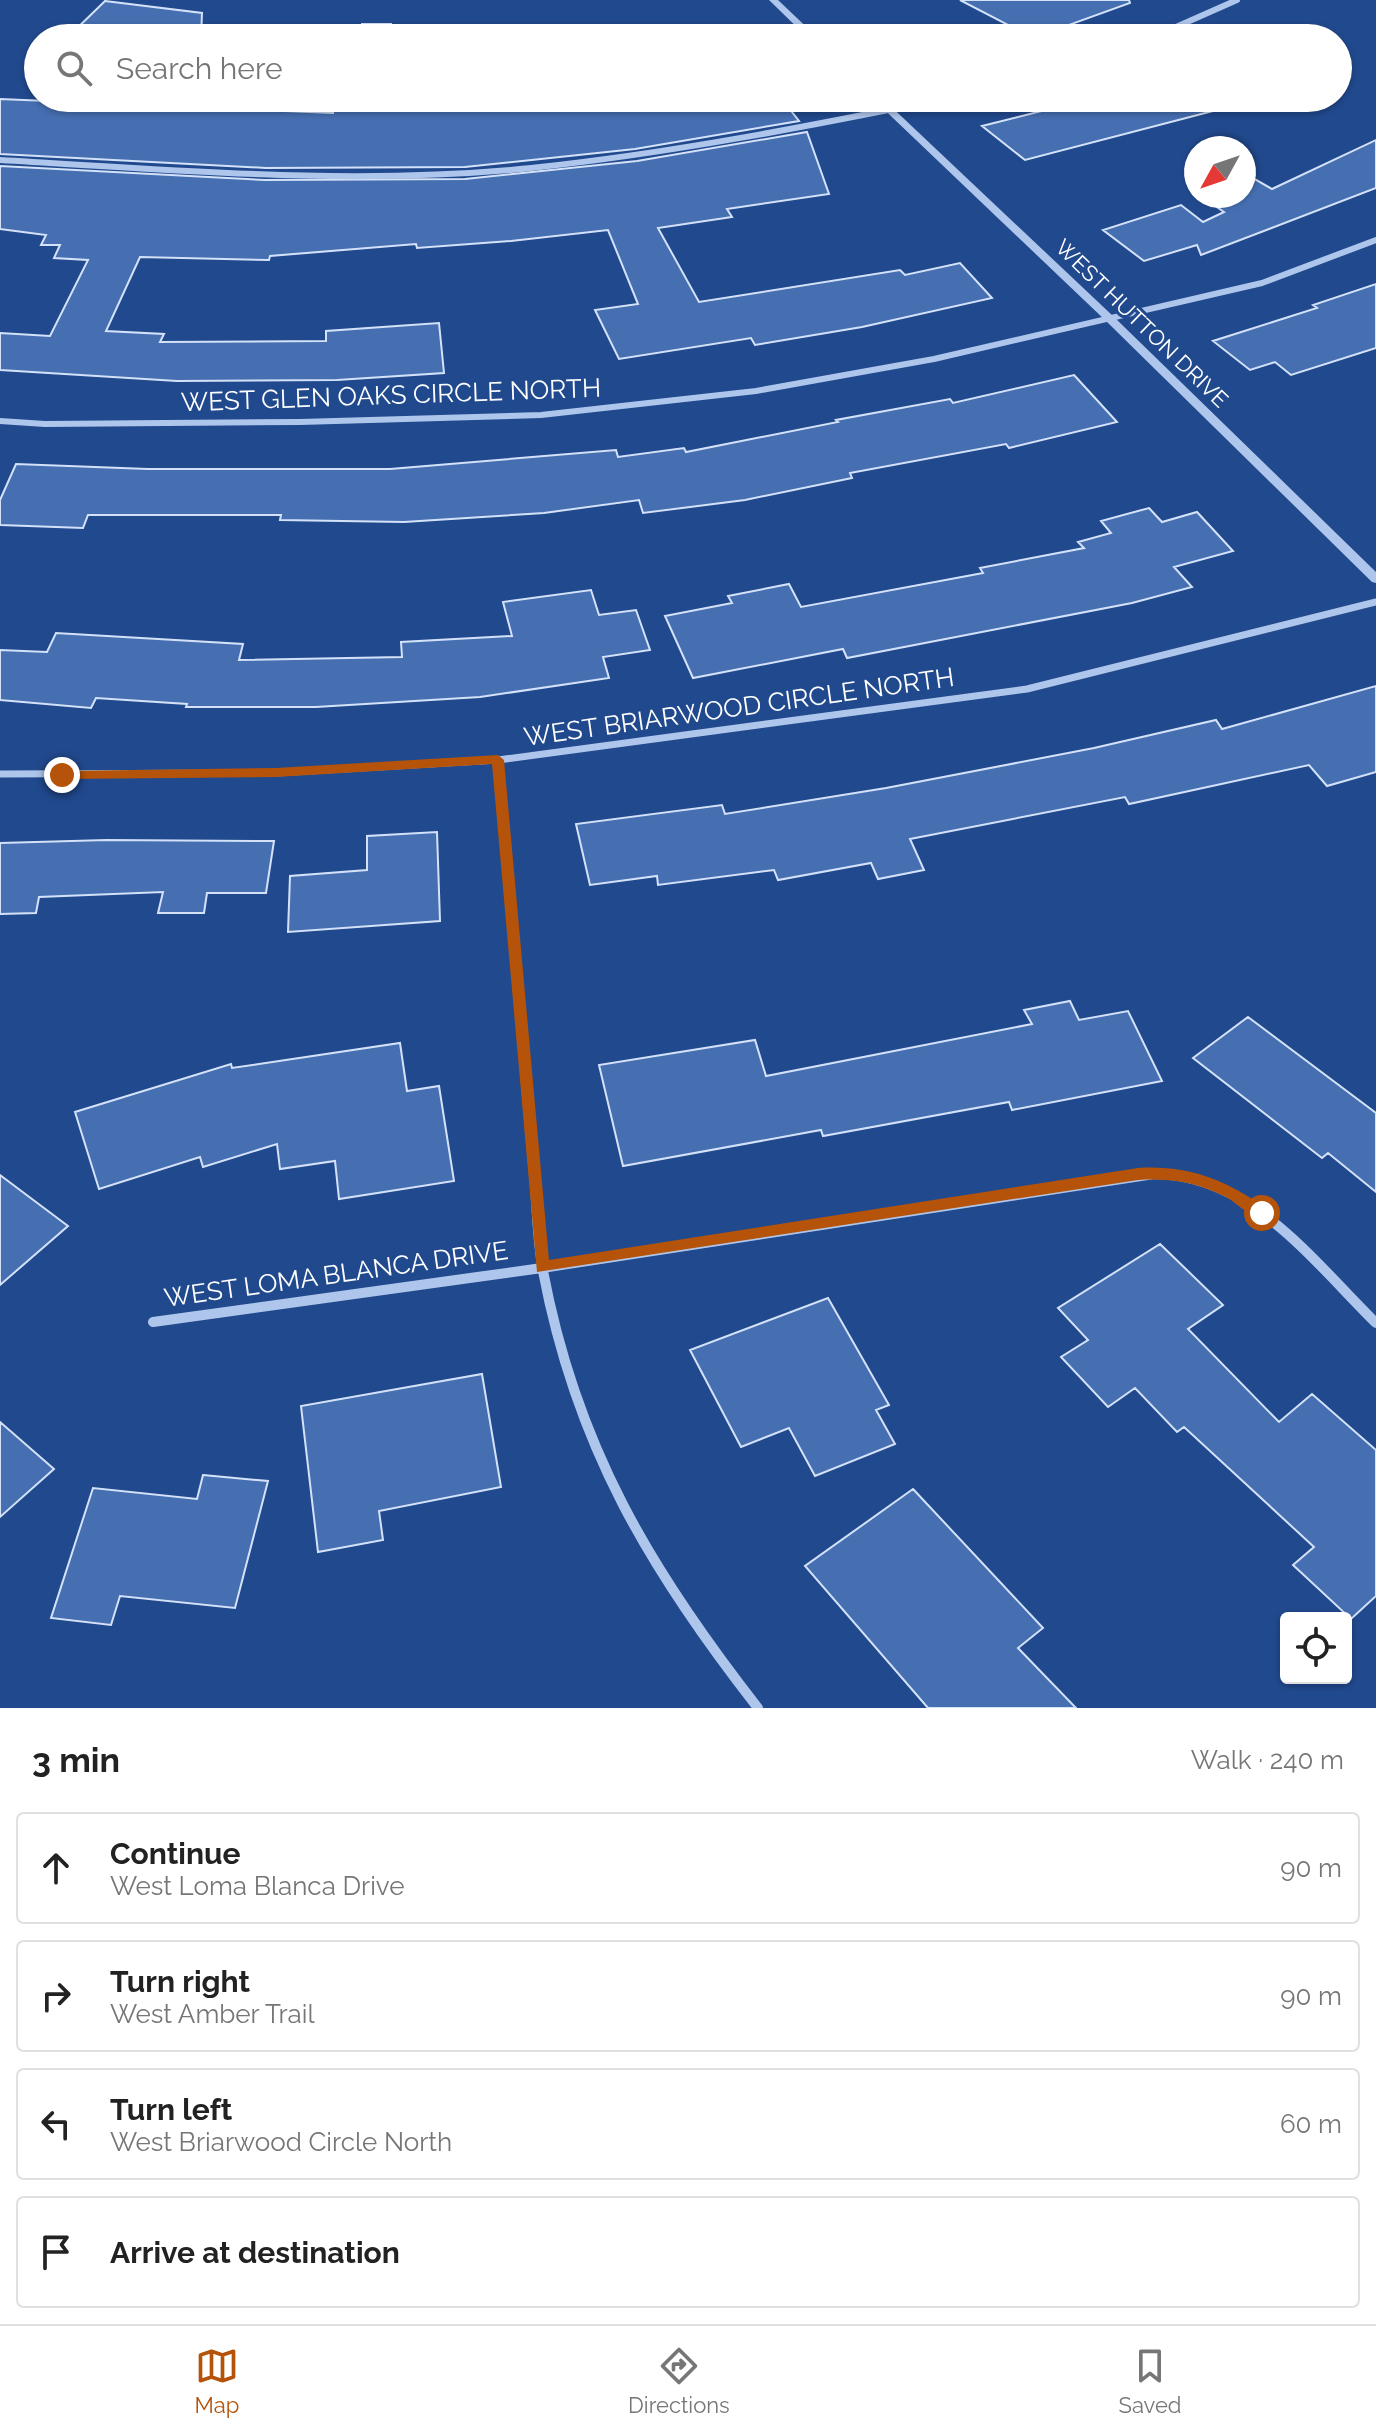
<!DOCTYPE html>
<meta charset="utf-8">
<style>
body{margin:0;font-family:Raleway,sans-serif;background:#f2f2f2;color:#222}
.controls{position:absolute;right:24px;bottom:24px;display:grid;overflow:hidden;border-radius:8px;box-shadow:0 2px 6px #0004}
.controls button{width:72px;height:72px;display:grid;place-items:center;padding:0;border:0;border-bottom:2px solid #e0e0e0;background:#fff;color:#222;font:40px sans-serif}
.compass{position:absolute;left:1184px;top:136px;width:72px;height:72px;border-radius:50%;background:#fff;box-shadow:0 2px 6px #0004;rotate:230deg}
.stop{position:absolute;width:24px;height:24px;margin:-18px;border:6px solid #b45309;border-radius:50%;background:#fff}
.stop.end{background:#b45309;border-color:#fff;box-shadow:0 2px 8px #0008}
.list{margin:0;padding:0;list-style:none}
h2{display:flex;justify-content:space-between;align-items:center;height:104px;margin:0;padding:0 32px;font-size:34px}
h2 small{font-size:26px;font-weight:400;color:#767676}
.list li{display:grid;grid-template-columns:52px 1fr auto;gap:24px;align-items:center;box-sizing:border-box;height:112px;margin:0 16px 16px;padding:0 16px;border:2px solid #e0e0e0;border-radius:8px}
.list b{display:block;font-size:30px;white-space:nowrap}
.list p{margin:0;font-size:26px;white-space:nowrap;color:#767676}
.list em{font-size:26px;font-style:normal;color:#767676}
.icon{flex:none;width:44px;height:44px;fill:none;stroke:currentColor;stroke-width:2;stroke-linecap:round;stroke-linejoin:round}
.map{position:relative;flex:none;width:1376px;height:1708px;overflow:hidden}
.search{position:absolute;background:#fff;box-shadow:0 2px 6px #0004;left:24px;right:24px;top:24px;height:88px;display:flex;align-items:center;gap:20px;box-sizing:border-box;padding:0 28px;border-radius:44px;color:#767676;font-size:30px}
.sheet{height:616px;background:#fff}
nav{display:flex;justify-content:space-around;align-items:center;box-sizing:border-box;height:112px;border-top:2px solid #e0e0e0;background:#fff;font-size:22px;color:#767676}
nav a{display:grid;justify-items:center;gap:4px}
nav .on{color:#b45309}
.map>svg:first-child{display:block}
.building{fill:#466fb2;stroke:#d4e2f9;stroke-width:2}
.lines{fill:none;stroke-linecap:round;stroke-linejoin:round}
.minor-far2{stroke:#afc6ec;stroke-width:6}
.minor-far1{stroke:#afc6ec;stroke-width:7}
.minor{stroke:#afc6ec;stroke-width:10}
.tertiary{fill:#afc6ec;fill-rule:evenodd}
.route{fill:#b45309}
.labels{text-anchor:middle;dominant-baseline:central;stroke-width:6;stroke-linejoin:round;paint-order:stroke}
.far-street-label{font-size:22px;fill:#fff;stroke:#21498d}
.street-label{font-size:26px;fill:#fff;stroke:#21498d}
</style>
<div class="map">
<svg width="1376" height="1708" viewBox="0 0 1376 1708">
<rect width="100%" height="100%" fill="#21498d"/>
<path class="building" d="M960,0H1129L1130,3L1033,38Z
M105,1L202,13L201,38H67Z
M362,24H391L392,38H362Z
M361,98H396V108L477,104L476,98H781L799,121L635,149L465,167L266,168L0,154V99L333,113V110L361,109Z
M1093,98H1211L1213,111L1025,160L982,126Z
M807,132L829,194L727,209L732,217L658,228L699,302L900,270L905,275L960,263L992,298L862,327L755,345L751,338L619,359L595,310L638,304L608,230L511,241L417,248L416,244L270,256L269,260L140,257L106,331L164,334L160,342L326,341V331L439,323L444,373L337,380L177,381L0,370V333L50,336L88,260L54,258L60,245H41L46,235L0,229V166L265,180L465,179L637,161Z
M1376,140V188L1201,255L1197,245L1144,261L1103,230L1181,205L1203,222L1224,212L1214,205L1244,196V173L1272,189Z
M1376,284V348L1291,375L1275,362L1250,370L1213,341L1317,308L1313,305Z
M1074,375L1117,422L1009,448L1006,444L850,473L852,478L745,500L643,513L639,500L544,513L404,522L280,520L281,515H88L83,528L0,525V500L16,464L148,469H390L616,450L618,457L684,448L686,452L838,422L836,420L950,399L953,403Z
M1149,508L1162,522L1197,512L1233,551L1174,567L1192,587L1132,603L847,658L843,649L693,678L665,616L732,603L728,596L789,584L801,607L983,573L980,568L1084,548L1078,542L1111,533L1101,521Z
M591,590L599,615L636,610L650,650L603,657L609,678L480,697L316,707H186L187,704L96,698L91,708L0,700V650L47,652L56,633L243,644L239,660L402,657L401,642L512,636L503,602Z
M1376,686V772L1327,786L1309,765L1129,804L1125,797L910,839L924,870L878,879L871,863L778,880L774,870L658,885L657,876L590,885L576,824L722,805L725,814L886,788L1094,748L1216,720L1222,729Z
M437,832L440,921L288,932L290,876L367,870V836Z
M107,840L274,841L266,893H207L204,913H158L163,892L39,897L36,913L0,914V843Z
M1070,1001L1079,1020L1128,1011L1162,1081L1012,1110L1009,1102L823,1136L821,1130L623,1166L599,1065L755,1040L766,1076L1032,1024L1024,1010Z
M1248,1017L1376,1113V1192L1328,1153L1322,1158L1193,1058Z
M400,1043L407,1091L439,1086L454,1181L339,1199L335,1161L280,1169L277,1144L203,1167L200,1157L99,1189L75,1112L231,1064L232,1068Z
M0,1175L68,1226L0,1285Z
M1160,1244L1223,1305L1188,1329L1279,1422L1312,1394L1376,1450V1596L1351,1619L1293,1565L1314,1547L1184,1427L1177,1432L1135,1388L1108,1407L1061,1357L1088,1340L1058,1308Z
M828,1298L889,1405L876,1410L895,1444L815,1476L789,1428L741,1447L690,1350Z
M482,1374L501,1487L379,1511L383,1540L318,1552L301,1406Z
M0,1422L54,1469L0,1517Z
M203,1475L268,1481L235,1608L120,1596L111,1625L51,1618L93,1488L197,1499Z
M913,1489L1043,1628L1018,1648L1076,1708H928L805,1566Z"/>
<g class="lines">
<path class="minor-far2" d="M1151,38L1237,0
M0,160C176,170 355,186 531,168C672,153 810,126 948,98
M0,421L45,424L300,422L541,415L756,391L934,359L1262,283L1376,240"/>
<path class="minor-far1" d="M498,760L518,988
M0,774L276,773L498,760L1027,689L1376,602"/>
<path class="minor" d="M518,986C523,1048 528,1111 534,1174C537,1206 537,1239 543,1271C576,1446 650,1570 758,1708
M153,1322L542,1268L1154,1174C1250,1174 1313,1261 1376,1323"/>
<path class="tertiary" d="M769,0H778L818,38H808Z
M872,98H882L1114,317L1376,572V583L1372,582L1106,321Z"/>
</g>
<path class="route" d="M498,755L504,760L549,1260L1138,1168C1189,1165 1226,1180 1267,1209V1218C1252,1221 1237,1202 1224,1196C1195,1182 1170,1178 1138,1180L537,1272L492,764L276,777L62,779L56,775L62,771L276,768Z"/>
<g class="labels">
<g class="far-street-label">
<text transform="translate(1142 323) rotate(44)">WEST HUTTON DRIVE</text>
</g>
<g class="street-label">
<text transform="translate(391 395) rotate(-2)">WEST GLEN OAKS CIRCLE NORTH</text>
<text transform="translate(739 707) rotate(-8)">WEST BRIARWOOD CIRCLE NORTH</text>
<text transform="translate(336 1274) rotate(-8)">WEST LOMA BLANCA DRIVE</text>
</g>
</g>
</svg>
<div class="controls">
<button><svg class="icon" aria-label="locate" viewBox="0 0 24 24"><circle cx="12" cy="12" r="6"/><path d="M12 2v4M12 18v4M2 12h4M18 12h4"/></svg></button>
</div>
<svg class="compass" viewBox="-18 -18 36 36"><path d="M0-13l5 13h-10z" fill="#e53935"/><path d="M0 13l5-13h-10z" fill="#767676"/></svg>
<div class="stop" style="left:1262px;top:1213px"></div>
<div class="stop end" style="left:62px;top:775px"></div>
<div class="search"><svg class="icon" aria-label="search" viewBox="0 0 24 24"><circle cx="10" cy="10" r="6"/><path d="M15 15l6 6"/></svg>Search here</div>
</div>
<section class="sheet">
<h2>3 min<small>Walk · 240 m</small></h2>
<ul class="list">
<li><svg class="icon" aria-label="ahead" viewBox="0 0 24 24"><path d="M12 20V5M6 11l6-6 6 6"/></svg><div><b>Continue</b><p>West Loma Blanca Drive</p></div><em>90 m</em></li>
<li><svg class="icon" aria-label="right" viewBox="0 0 24 24"><path d="M7 20v-9h11M14 6l5 5-5 5"/></svg><div><b>Turn right</b><p>West Amber Trail</p></div><em>90 m</em></li>
<li><svg class="icon" aria-label="left" viewBox="0 0 24 24"><path d="M17 20v-9H6M10 6l-5 5 5 5"/></svg><div><b>Turn left</b><p>West Briarwood Circle North</p></div><em>60 m</em></li>
<li><svg class="icon" aria-label="arrive" viewBox="0 0 24 24"><path d="M6 21V4h12l-3 4 3 4H6"/></svg><div><b>Arrive at destination</b></div></li>
</ul>
</section>
<nav>
<a class="on"><svg class="icon" aria-label="map" viewBox="0 0 24 24"><path d="M3 6l6-2 6 2 6-2v14l-6 2-6-2-6 2zM9 4v14M15 6v14"/></svg>Map</a>
<a><svg class="icon" aria-label="directions" viewBox="0 0 24 24"><path d="M12 3l9 9-9 9-9-9zM9 14v-3h6M13 9l2 2-2 2"/></svg>Directions</a>
<a><svg class="icon" aria-label="saved" viewBox="0 0 24 24"><path d="M7 4h10v16l-5-4-5 4z"/></svg>Saved</a>
</nav>
